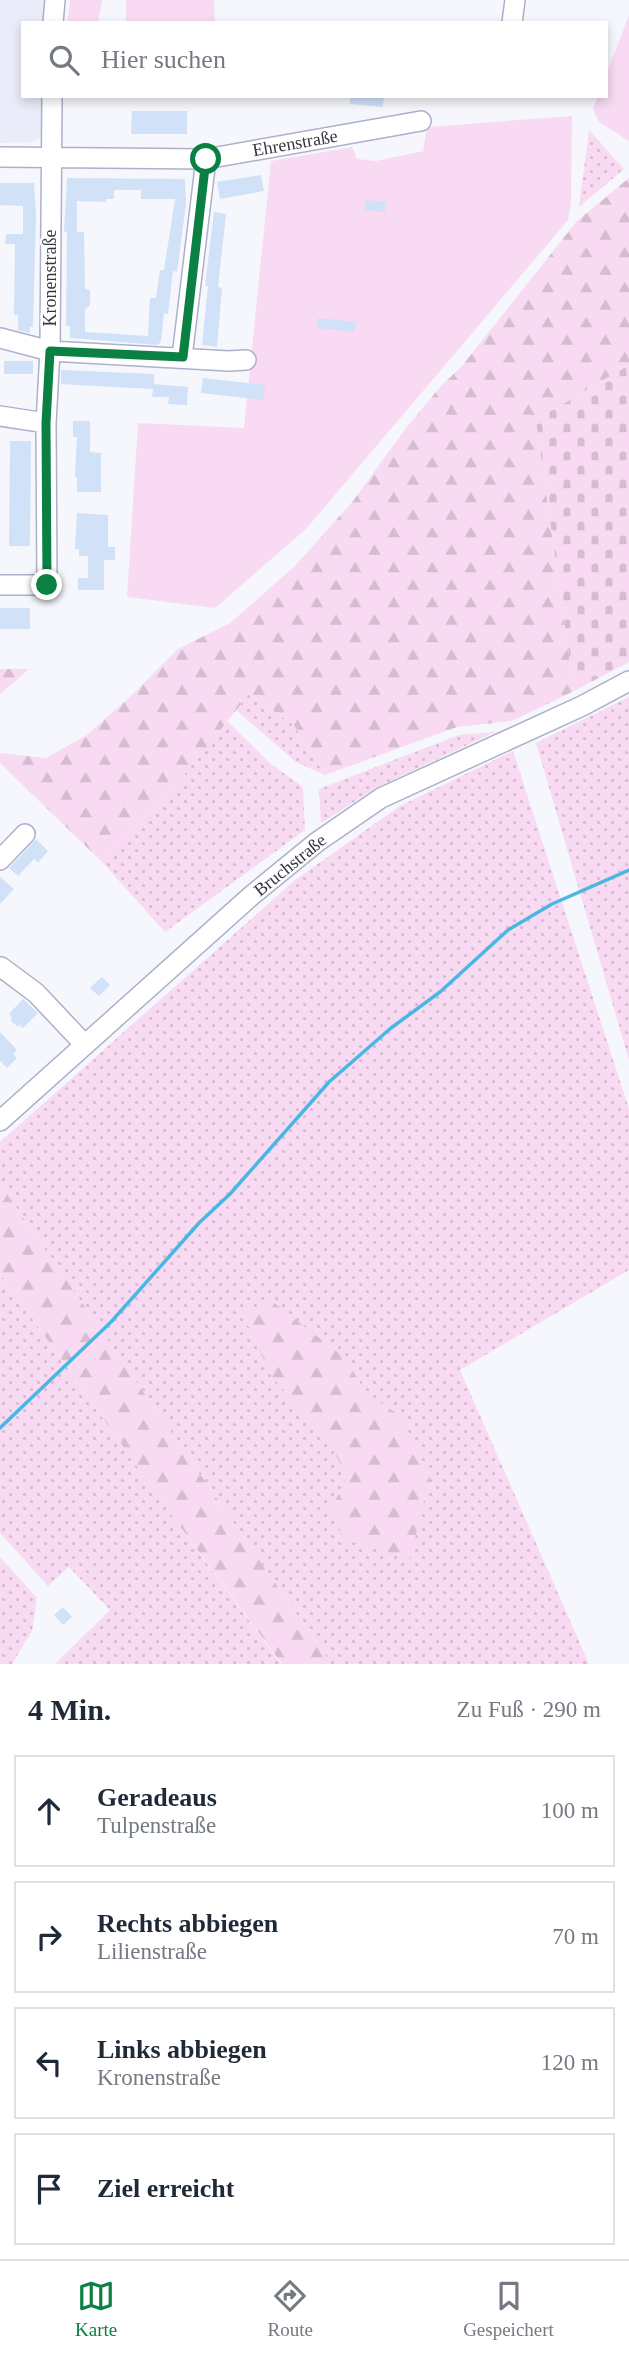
<!DOCTYPE html>
<html lang="de">
<meta charset="utf-8">
<style>
body{margin:0;font-family:"Times New Roman",serif;background:#f2f2f3;color:#1f2937}
.stop{position:absolute;width:21px;height:21px;margin:-16px;border:5px solid #0b8043;border-radius:50%;background:#fff}
.stop.end{background:#0b8043;border-color:#fff;box-shadow:0 2px 7px #0008}
.list{margin:0;padding:0;list-style:none}
h2{display:flex;justify-content:space-between;align-items:center;height:91px;margin:0;padding:0 28px;font-size:30px}
h2 small{font-size:23px;font-weight:400;color:#747a83}
.list li{display:grid;grid-template-columns:46px 1fr auto;gap:21px;align-items:center;box-sizing:border-box;height:112px;margin:0 14px 14px;padding:0 14px;border:2px solid #e0e1e3;border-radius:0px}
.list b{display:block;font-size:26px;white-space:nowrap}
.list p{margin:0;font-size:23px;white-space:nowrap;color:#747a83}
.list em{font-size:23px;font-style:normal;color:#747a83}
.icon{flex:none;width:38px;height:38px;fill:none;stroke:currentColor;stroke-width:2;stroke-linecap:round;stroke-linejoin:round}
.map{position:relative;flex:none;width:629px;height:1664px;overflow:hidden}
.search{position:absolute;background:#fff;box-shadow:0 4px 10px #0003;left:21px;right:21px;top:21px;height:77px;display:flex;align-items:center;gap:18px;box-sizing:border-box;padding:0 24px;border-radius:0px;color:#747a83;font-size:26px}
.sheet{height:595px;background:#fff}
nav{display:flex;justify-content:space-around;align-items:center;box-sizing:border-box;height:98px;border-top:2px solid #e0e1e3;background:#fff;font-size:19px;color:#747a83}
nav a{display:grid;justify-items:center;gap:4px}
nav .on{color:#0b8043}
.map>svg:first-child{display:block}
.built{fill:#ebecfa}
.grass{fill:url(#grass-dots)}
.forest{fill:url(#forest-firs)}
.cemetery{fill:url(#cemetery-stones)}
.garden{fill:#f8daf2}
.lines{fill:none;stroke-linecap:round;stroke-linejoin:round}
.stream{stroke:#49b7e3;stroke-width:3.5}
.building{fill:#d0e1f8;fill-rule:evenodd}
.minor-casing{stroke:#adb0c9;stroke-width:22}
.minor{stroke:#fff;stroke-width:19}
.route{stroke:#0b8043;stroke-width:9}
.labels{text-anchor:middle;dominant-baseline:central;stroke-width:5;stroke-linejoin:round;paint-order:stroke}
.street-label{font-size:18px;fill:#353640;stroke:#fff}
</style>
<div class="map">
<svg width="629" height="1664" viewBox="0 0 629 1664">
<defs>
<pattern id="grass-dots" width="8" height="8" patternUnits="userSpaceOnUse" patternTransform="scale(1.75)"><rect width="8" height="8" fill="#f8daf2"/><path d="M2 2h.1M6 6h.1" fill="none" stroke="#d5bcd1" stroke-width="1.8" stroke-linecap="round"/></pattern>
<pattern id="forest-firs" width="22" height="20" patternUnits="userSpaceOnUse" patternTransform="scale(1.75)"><rect width="22" height="20" fill="#f8daf2"/><path d="M5 1l3.5 6h-7zM16 11l3.5 6h-7z" fill="#d5bcd1"/></pattern>
<pattern id="cemetery-stones" width="16" height="16" patternUnits="userSpaceOnUse" patternTransform="scale(1.75)"><rect width="16" height="16" fill="#f8daf2"/><path d="M2 7V4a2 2 0 0 1 4 0v3zM10 15v-3a2 2 0 0 1 4 0v3z" fill="#d5bcd1"/></pattern>
</defs>
<rect width="100%" height="100%" fill="#f6f7fc"/>
<path class="built" d="M0,0H46L45,23H23V96H43L42,137L31,142L0,143Z"/>
<path class="grass" d="M589,130L624,169L579,207Z
M249,694L294,725L325,775L296,762L236,710Z
M629,697V1060L536,743Z
M227,721L271,764L303,787L305,830L165,932L101,861L173,789Z
M495,732L376,788L321,823L319,789L459,735Z
M513,751L629,1109V1270L460,1370L589,1664H331L0,1184V1142L295,880L400,806Z
M0,1273L186,1535L281,1664H55L110,1610L69,1567L48,1586L0,1533Z
M0,1557L37,1598L32,1631L12,1664H0Z"/>
<path class="forest" d="M629,178V365L536,420L574,691L512,721L457,727L325,775L294,725L249,694L173,789L101,861L0,763V753L46,758L87,735L133,694L178,649L230,623L295,566L353,501L406,428L440,387L462,366L577,221Z
M0,669H29L0,694Z
M0,1184L331,1664H282L176,1521L0,1273Z
M273,1302L345,1358L367,1394L401,1416L430,1477L410,1559L344,1540L330,1511L348,1476L326,1439L272,1377L242,1313Z"/>
<path class="cemetery" d="M629,365V662L574,691L536,420Z"/>
<path class="garden" d="M70,0H102L98,23H67Z
M126,0H214L215,23H126Z
M629,15V141L599,122L593,109L598,96H606V75Z
M572,116L571,202L568,220L306,529L215,608L127,597L138,423L244,428L271,161L352,147L357,159L376,161L423,151L427,127Z"/>
<g class="lines">
<path class="stream" d="M0,1428L111,1322L199,1223L230,1194L329,1082L391,1028L440,992L508,930L552,904L629,870"/>
</g>
<path class="building" d="M350,96H384L383,107L350,104Z
M132,111H187V134H131Z
M261,175L264,191L220,199L217,182Z
M67,178L185,179L186,204L177,272L173,271L168,314L164,313L161,341L158,345L70,338V326H66L67,232H64ZM114,190H141V199H175L164,270H160L156,298H150L148,336L85,332V310L90,305V290L85,289L84,232H77V201L106,202V199H114Z
M0,183H34L36,215L33,327H30V333L18,330V315H14L15,244H5L6,234H23V206L0,205Z
M365,200L386,202L385,212L364,210Z
M214,212L226,214L218,287L222,288L217,347L202,345L208,286H205Z
M318,318L356,322L354,332L317,328Z
M4,361H33V374H4Z
M61,370L154,374V384L188,387L187,405L168,404L169,397H152L153,389L61,384Z
M203,378L265,385L263,400L201,393Z
M73,421H90V452L101,453V492H77V477H75L77,437H73Z
M10,441H31L30,546H9Z
M77,513L108,515V547H115V560H104V590H78V578H88V556H79V549H75Z
M0,608H30V629H0Z
M36,839L48,851L38,863L34,859L18,876L9,868Z
M0,877L14,889L0,904Z
M102,977L110,985L99,996L90,988Z
M23,999L38,1013L23,1028L20,1025L18,1027L10,1020L12,1018L9,1014Z
M0,1032L17,1050L13,1054L17,1058L7,1068L0,1061Z
M63,1607L72,1617L63,1625L54,1615Z"/>
<g class="lines">
<g class="minor-casing">
<path id="minor" d="M53,23L55,0
M512,23L515,0
M0,157L206,159L421,121
M0,338L50,351L229,361L246,360
M182,357L206,159
M0,416L46,423
M0,585H47L46,423L50,351L52,96
M0,860L25,834
M1,967L36,993L85,1045
M0,1121L251,896L317,842L381,798L582,706L629,681"/>
</g>
<use href="#minor" class="minor"/>
</g>
<g class="lines">
<path class="route" d="M47,585L46,423L50,351L183,357L206,159"/>
</g>
<g class="labels">
<g class="street-label">
<text transform="translate(295 143) rotate(-10)">Ehrenstraße</text>
<text transform="translate(50 278) rotate(-90)">Kronenstraße</text>
<text transform="translate(290 865) rotate(-39)">Bruchstraße</text>
</g>
</g>
</svg>
<div class="stop" style="left:206px;top:159px"></div>
<div class="stop end" style="left:47px;top:585px"></div>
<div class="search"><svg class="icon" aria-label="search" viewBox="0 0 24 24"><circle cx="10" cy="10" r="6"/><path d="M15 15l6 6"/></svg>Hier suchen</div>
</div>
<section class="sheet">
<h2>4 Min.<small>Zu Fuß · 290 m</small></h2>
<ul class="list">
<li><svg class="icon" aria-label="ahead" viewBox="0 0 24 24"><path d="M12 20V5M6 11l6-6 6 6"/></svg><div><b>Geradeaus</b><p>Tulpenstraße</p></div><em>100 m</em></li>
<li><svg class="icon" aria-label="right" viewBox="0 0 24 24"><path d="M7 20v-9h11M14 6l5 5-5 5"/></svg><div><b>Rechts abbiegen</b><p>Lilienstraße</p></div><em>70 m</em></li>
<li><svg class="icon" aria-label="left" viewBox="0 0 24 24"><path d="M17 20v-9H6M10 6l-5 5 5 5"/></svg><div><b>Links abbiegen</b><p>Kronenstraße</p></div><em>120 m</em></li>
<li><svg class="icon" aria-label="arrive" viewBox="0 0 24 24"><path d="M6 21V4h12l-3 4 3 4H6"/></svg><div><b>Ziel erreicht</b></div></li>
</ul>
</section>
<nav>
<a class="on"><svg class="icon" aria-label="map" viewBox="0 0 24 24"><path d="M3 6l6-2 6 2 6-2v14l-6 2-6-2-6 2zM9 4v14M15 6v14"/></svg>Karte</a>
<a><svg class="icon" aria-label="directions" viewBox="0 0 24 24"><path d="M12 3l9 9-9 9-9-9zM9 14v-3h6M13 9l2 2-2 2"/></svg>Route</a>
<a><svg class="icon" aria-label="saved" viewBox="0 0 24 24"><path d="M7 4h10v16l-5-4-5 4z"/></svg>Gespeichert</a>
</nav>
